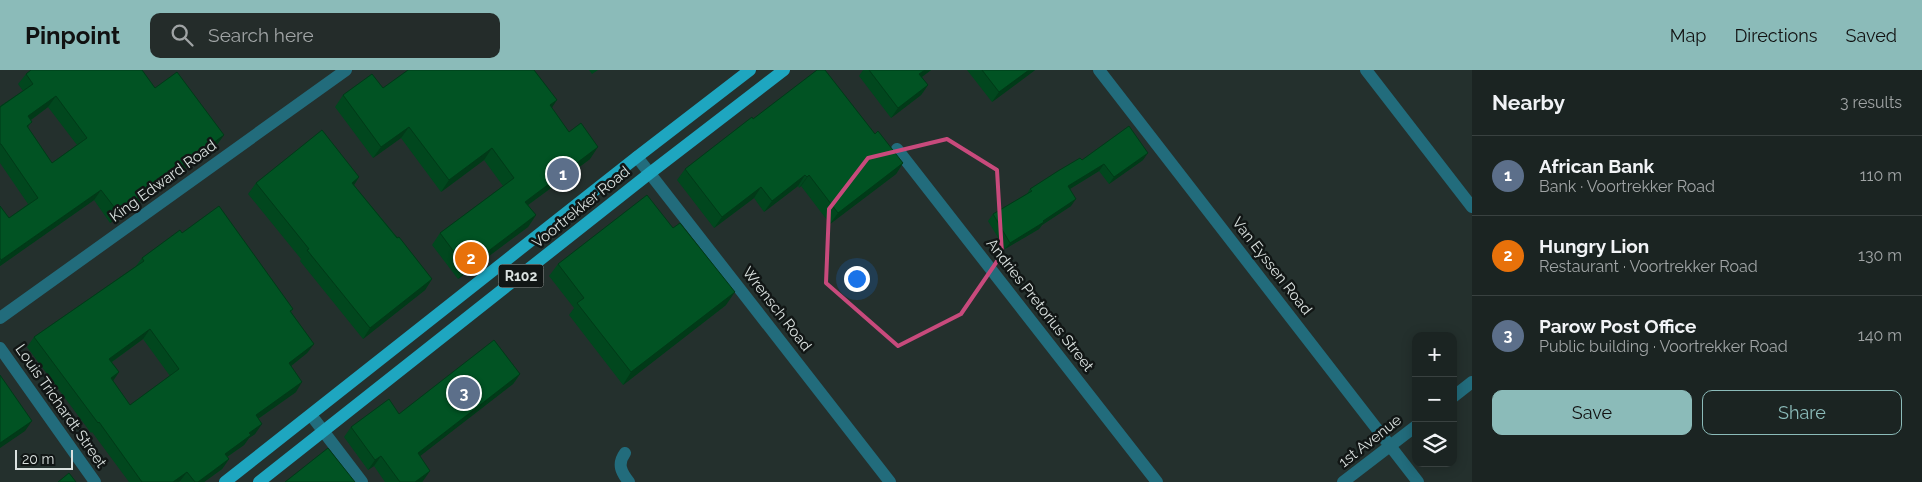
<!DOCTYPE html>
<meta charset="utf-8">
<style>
body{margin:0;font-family:Raleway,sans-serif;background:#242c2a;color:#f1f3f6}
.controls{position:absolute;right:15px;bottom:15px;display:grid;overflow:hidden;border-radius:10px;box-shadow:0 2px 12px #0003}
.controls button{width:45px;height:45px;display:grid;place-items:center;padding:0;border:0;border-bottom:1px solid #394140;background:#1b2422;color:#f1f3f6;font:25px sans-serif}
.scale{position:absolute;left:15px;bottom:12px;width:58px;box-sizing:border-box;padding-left:5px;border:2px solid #dae1df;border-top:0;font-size:14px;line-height:18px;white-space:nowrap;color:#dae1df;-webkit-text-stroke:4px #111615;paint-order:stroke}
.you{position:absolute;left:856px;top:208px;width:18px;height:18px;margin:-12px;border:4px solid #fff;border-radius:50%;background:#1a73e8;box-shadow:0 0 0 8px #1a73e833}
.badge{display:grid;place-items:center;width:32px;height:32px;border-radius:50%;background:#8bbbb9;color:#fff;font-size:16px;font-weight:700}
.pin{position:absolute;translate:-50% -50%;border:2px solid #fff;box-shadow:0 1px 5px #0006}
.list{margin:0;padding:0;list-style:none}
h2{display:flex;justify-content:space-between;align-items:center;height:65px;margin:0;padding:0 20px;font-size:21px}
h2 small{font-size:16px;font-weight:400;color:#a0a4a5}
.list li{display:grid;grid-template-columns:32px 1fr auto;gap:15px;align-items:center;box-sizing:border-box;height:80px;padding:0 20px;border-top:1px solid #394140}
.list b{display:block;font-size:19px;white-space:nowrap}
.list p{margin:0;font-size:16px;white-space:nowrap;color:#a0a4a5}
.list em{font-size:16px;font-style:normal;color:#a0a4a5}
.actions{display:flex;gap:10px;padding:15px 20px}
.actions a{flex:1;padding:11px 0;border:1px solid #8bbbb9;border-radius:10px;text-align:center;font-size:18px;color:#8bbbb9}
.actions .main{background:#8bbbb9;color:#111}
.icon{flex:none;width:28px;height:28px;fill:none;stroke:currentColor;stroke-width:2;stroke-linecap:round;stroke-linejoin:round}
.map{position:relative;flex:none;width:1472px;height:412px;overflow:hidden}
header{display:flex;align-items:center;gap:30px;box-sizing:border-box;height:70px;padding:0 25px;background:#8bbbb9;color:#111}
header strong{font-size:24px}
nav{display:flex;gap:28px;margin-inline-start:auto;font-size:18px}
.search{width:350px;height:45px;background:#242c2a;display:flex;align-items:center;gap:12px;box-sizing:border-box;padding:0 18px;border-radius:10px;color:#a0a4a5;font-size:19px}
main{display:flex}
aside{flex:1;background:#1b2422}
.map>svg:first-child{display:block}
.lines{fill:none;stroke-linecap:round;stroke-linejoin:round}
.minor{stroke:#226c7c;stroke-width:12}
.primary{stroke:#1ea6c0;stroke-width:12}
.wall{fill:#01471e;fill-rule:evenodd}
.shaded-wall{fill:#013a18}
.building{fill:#015323;stroke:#013a18;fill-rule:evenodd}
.marked{fill:none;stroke:#c84a7c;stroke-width:4;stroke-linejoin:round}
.labels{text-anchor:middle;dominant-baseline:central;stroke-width:5;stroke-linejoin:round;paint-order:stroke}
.shield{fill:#111615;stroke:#9ea4a2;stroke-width:1}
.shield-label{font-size:14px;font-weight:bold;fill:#dae1df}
.street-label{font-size:15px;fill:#dae1df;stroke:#111615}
</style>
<header>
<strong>Pinpoint</strong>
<div class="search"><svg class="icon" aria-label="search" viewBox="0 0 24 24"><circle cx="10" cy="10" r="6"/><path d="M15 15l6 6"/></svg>Search here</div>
<nav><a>Map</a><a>Directions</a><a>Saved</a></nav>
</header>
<main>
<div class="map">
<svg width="1472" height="412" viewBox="0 0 1472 412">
<rect width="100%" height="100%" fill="#24302d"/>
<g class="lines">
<path class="minor" d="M1099,0L1418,412
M1366,0L1472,137
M897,79L1157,412
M637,87L890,412
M0,248L346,0
M0,278L95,412
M1453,327L1472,312
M311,345L362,412
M625,383C617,394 621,402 629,412
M1343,412L1416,356"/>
<path class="primary" d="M225,412L637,87L750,0
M259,412L650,103L784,0"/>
</g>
<path class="wall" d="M589,0H598L592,4Z
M863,0H931L922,7L928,15L921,25L891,48L859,6Z
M967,0H1035L992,32Z
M26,4L155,18L224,65L216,76L110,153L94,130L0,196V136L9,148L28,134L0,93V36L23,21L18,14ZM48,37L77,75L52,93L28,58L31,50Z
M383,18L551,38L569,62L590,89L528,135L536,145L528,157L458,209L432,175L440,163L503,116L484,90L441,122L401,68L373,88L335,37L343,25Z
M753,49L875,64L903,93L896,104L830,154L801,116L799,118L798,116L764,142L754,128L714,158L677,110L685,99Z
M1082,90H1143L1109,114L1099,101L1070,119L1071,136L1042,155L1039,159L1005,179L988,151L993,144L1027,124L1030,119Z
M359,107L354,115L432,209L425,220L363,269L300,191L301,189L248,124L256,113Z
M673,158L726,235L623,315L569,245L574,238L549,206L558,194Z
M182,163L293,239L291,242L314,274L307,283L291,296L296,322L258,349L255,364L249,368L244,375L227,387L229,389L222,399L204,412H181L180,411L179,412H129L92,362L91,363L27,277L34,267L136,196L142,188ZM143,269L170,306L130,335L113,311L119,302L112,292Z
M520,304L513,314L420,386L423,411L422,412H385L374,396L368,400L344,367L351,357L399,344Z"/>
<path class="shaded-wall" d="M925,0H931L912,14L919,4Z
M1029,0H1035L992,32L999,22Z
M928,15L921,25L891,48L898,38Z
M56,26L48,37L21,57L28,46Z
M557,30L549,42L550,35Z
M409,57L401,68L373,88L381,77Z
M224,65L216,76L110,153L118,142Z
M598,77L590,89L517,143L525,132Z
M492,78L484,90L441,122L449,110Z
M1148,83L1143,90L1109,114L1114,107Z
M903,93L896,104L830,154L838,143Z
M1104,94L1099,101L1063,123L1068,116Z
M805,105L798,116L764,142L772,131Z
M809,105L801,116L799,118L807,107Z
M359,107L352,118V113Z
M761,117L754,128L714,158L722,147Z
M101,120L94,130L0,196V192L1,190Z
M1076,129L1071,136L1042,155L1039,159L1005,179L1010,173Z
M536,145L528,157L458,209L466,198Z
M432,209L425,220L363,269L370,258Z
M735,222L726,235L623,315L631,302Z
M150,259L143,269L103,298L109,289Z
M314,274L307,283L282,303L289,293Z
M119,302L112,312L111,308Z
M520,304L513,314L411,393L418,383Z
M302,312L296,322L249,355L256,345Z
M32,351L25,361L0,378V373Z
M262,354L255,364L249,368L244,375L218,393L225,384L249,363Z
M381,386L374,396L368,400L375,390Z
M229,389L222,399L204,412H198Z
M430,401L423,411L422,412H415Z
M187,402L180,411L179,412H173Z"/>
<path class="building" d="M31,0H142L155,18L177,2L224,65L118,142L101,120L1,190L0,188V136L9,148L38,128L1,74H0V37L33,14L26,4ZM56,26L87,68L52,93L27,56L32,52L28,46Z
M408,0H534L557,30L550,35L569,62L581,53L598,77L525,132L536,145L466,198L440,163L514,108L492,78L449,110L409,57L381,77L343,25L372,4L383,18Z
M817,0H825L875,64L878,61L903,93L838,143L809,105L807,107L805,105L772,131L761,117L722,147L685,99L752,47L753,49Z
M869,0H925L919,4L928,15L898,38Z
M982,0H1029L999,22Z
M1129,56L1148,83L1114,107L1104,94L1068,116L1076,129L1043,151L1044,152L1010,173L993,144L1032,121L1030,119L1058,101L1080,88L1082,90Z
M322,60L359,107L352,113L397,168L399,167L432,209L370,258L307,180L309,179L256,113Z
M647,125L673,158L680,153L735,222L631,302L577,233L584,228L558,194Z
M219,136L293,239L290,241L314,274L289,293L302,312L256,345L262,354L249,363L251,365L225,384L229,389L198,412H195L187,402L173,412H142L99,352L98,353L34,267L144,191L142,188L180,160L182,163ZM150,259L179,299L130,335L111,308L119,302L109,289Z
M494,270L520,304L418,383L430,401L415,412H400L381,386L375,390L351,357L389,329L399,344Z
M0,305L32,351L0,373Z
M328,378L355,412H285Z
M69,403L76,412H58Z"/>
<path class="marked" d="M947,69L997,100L1002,184L961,244L898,276L826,213L829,139L868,88Z"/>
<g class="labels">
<rect class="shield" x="498.5" y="194.5" width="45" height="23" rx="4"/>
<g class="shield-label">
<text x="521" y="206">R102</text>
</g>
<g class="street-label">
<text transform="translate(163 111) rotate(-36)">King Edward Road</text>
<text transform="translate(581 137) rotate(-39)">Voortrekker Road</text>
<text transform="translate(1272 196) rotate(52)">Van Eyssen Road</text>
<text transform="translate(1040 235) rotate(52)">Andries Pretorius Street</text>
<text transform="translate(777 239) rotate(52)">Wrensch Road</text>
<text transform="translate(61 336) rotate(55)">Louis Trichardt Street</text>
<text transform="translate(1370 371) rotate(-38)">1st Avenue</text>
</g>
</g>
</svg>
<div class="controls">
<button>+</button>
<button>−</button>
<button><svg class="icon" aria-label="layers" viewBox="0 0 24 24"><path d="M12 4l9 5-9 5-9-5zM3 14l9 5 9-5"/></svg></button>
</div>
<div class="scale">20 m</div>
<div class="you"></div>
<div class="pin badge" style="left:563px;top:104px;background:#5c6f8a">1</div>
<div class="pin badge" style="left:471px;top:188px;background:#e8710a">2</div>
<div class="pin badge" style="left:464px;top:323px;background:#5c6f8a">3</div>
</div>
<aside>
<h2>Nearby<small>3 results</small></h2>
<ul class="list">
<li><span class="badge" style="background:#5c6f8a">1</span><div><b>African Bank</b><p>Bank · Voortrekker Road</p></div><em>110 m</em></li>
<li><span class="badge" style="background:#e8710a">2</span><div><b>Hungry Lion</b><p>Restaurant · Voortrekker Road</p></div><em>130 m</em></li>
<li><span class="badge" style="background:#5c6f8a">3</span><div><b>Parow Post Office</b><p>Public building · Voortrekker Road</p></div><em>140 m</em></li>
</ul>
<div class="actions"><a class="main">Save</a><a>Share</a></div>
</aside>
</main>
